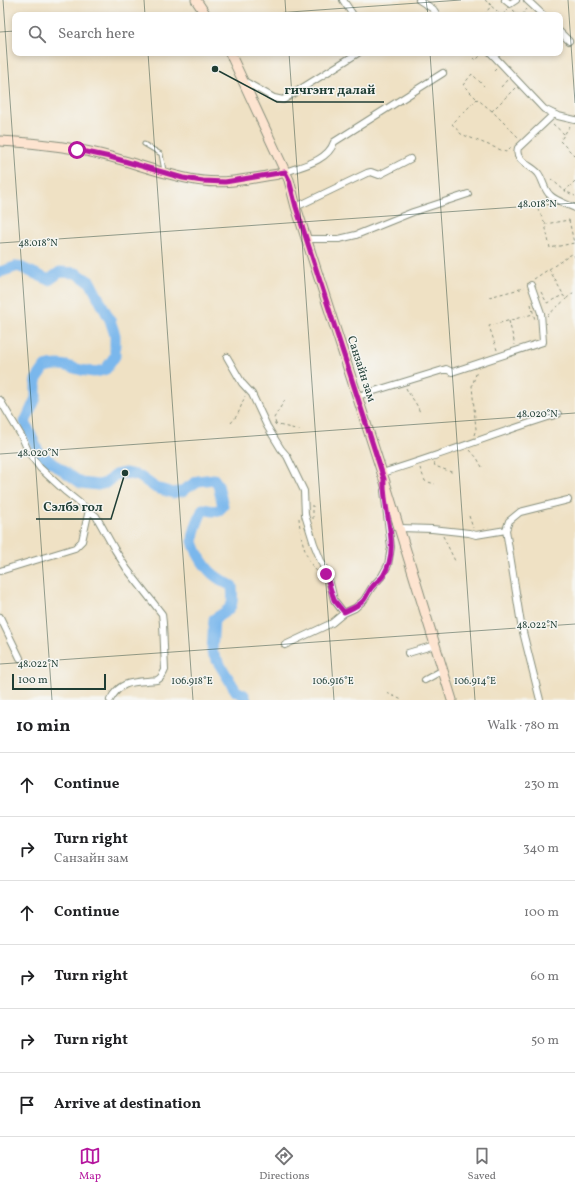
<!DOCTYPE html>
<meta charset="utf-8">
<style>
body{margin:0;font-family:Vollkorn,serif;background:#f6f6f6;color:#202124}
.scale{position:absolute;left:12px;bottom:10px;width:94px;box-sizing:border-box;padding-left:4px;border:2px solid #1f3d34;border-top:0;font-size:11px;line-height:14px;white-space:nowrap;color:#1f3d34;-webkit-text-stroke:3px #f6f6f2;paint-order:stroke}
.stop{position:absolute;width:12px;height:12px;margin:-9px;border:3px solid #b5179e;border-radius:50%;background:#fff}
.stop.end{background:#b5179e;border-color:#fff;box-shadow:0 1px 4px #0008}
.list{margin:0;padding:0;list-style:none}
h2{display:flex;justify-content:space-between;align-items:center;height:52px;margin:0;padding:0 16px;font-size:17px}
h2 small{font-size:13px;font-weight:400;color:#757577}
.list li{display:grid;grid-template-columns:26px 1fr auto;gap:12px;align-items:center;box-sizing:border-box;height:64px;padding:0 16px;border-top:1px solid #e0e0e0}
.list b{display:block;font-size:15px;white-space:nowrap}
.list p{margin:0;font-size:13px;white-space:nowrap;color:#757577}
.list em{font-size:13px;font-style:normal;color:#757577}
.icon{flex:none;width:22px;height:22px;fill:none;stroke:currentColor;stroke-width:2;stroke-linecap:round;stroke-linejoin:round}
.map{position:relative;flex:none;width:575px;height:700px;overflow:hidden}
.search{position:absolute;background:#fff;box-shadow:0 2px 6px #0003;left:12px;right:12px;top:12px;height:44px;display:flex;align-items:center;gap:10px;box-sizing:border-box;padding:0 14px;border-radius:8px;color:#757577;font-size:15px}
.sheet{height:436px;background:#fff}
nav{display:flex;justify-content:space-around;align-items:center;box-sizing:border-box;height:56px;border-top:1px solid #e0e0e0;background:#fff;font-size:11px;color:#757577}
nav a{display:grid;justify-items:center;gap:2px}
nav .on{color:#b5179e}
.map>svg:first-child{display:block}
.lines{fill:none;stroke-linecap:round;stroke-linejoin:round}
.river{stroke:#7ab7ec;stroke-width:11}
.service-casing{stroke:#878f7c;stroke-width:5}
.minor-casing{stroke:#878f7c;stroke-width:8}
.secondary-casing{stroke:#878f7c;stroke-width:11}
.path{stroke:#878f7c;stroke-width:1;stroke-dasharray:3 3;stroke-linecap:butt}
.service{stroke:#fff;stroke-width:3}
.minor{stroke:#fff;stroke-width:6}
.secondary{stroke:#fde4d0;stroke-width:9}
.route{stroke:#b5179e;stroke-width:5}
.ticks{fill:none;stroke:#1f3d34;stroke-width:1;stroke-opacity:0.45}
.labels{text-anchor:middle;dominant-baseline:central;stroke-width:3;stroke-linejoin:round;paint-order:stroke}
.street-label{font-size:12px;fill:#1f3d34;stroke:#f6f6f2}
.ticks-label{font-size:10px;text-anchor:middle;fill:#1f3d34;stroke:#f6f6f2;stroke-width:3;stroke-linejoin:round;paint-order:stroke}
.leader{fill:none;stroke:#1f3d34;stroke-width:1.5}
.callout-dot{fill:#1f3d34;stroke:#f6f6f2;stroke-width:1.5}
.callout-label{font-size:13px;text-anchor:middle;font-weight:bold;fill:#1f3d34;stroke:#f6f6f2;stroke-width:3;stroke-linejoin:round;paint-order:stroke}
</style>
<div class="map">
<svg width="575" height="700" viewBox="0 0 575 700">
<rect width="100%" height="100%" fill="#f6f6f2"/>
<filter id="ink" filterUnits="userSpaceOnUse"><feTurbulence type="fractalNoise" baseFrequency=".025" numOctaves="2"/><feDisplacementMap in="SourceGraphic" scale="8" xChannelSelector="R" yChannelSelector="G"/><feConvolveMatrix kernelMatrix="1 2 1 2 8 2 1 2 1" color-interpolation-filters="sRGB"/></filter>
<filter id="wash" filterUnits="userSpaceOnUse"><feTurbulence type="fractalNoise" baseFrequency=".012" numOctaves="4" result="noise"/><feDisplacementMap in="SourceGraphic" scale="16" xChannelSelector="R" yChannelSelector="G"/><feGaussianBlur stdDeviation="0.9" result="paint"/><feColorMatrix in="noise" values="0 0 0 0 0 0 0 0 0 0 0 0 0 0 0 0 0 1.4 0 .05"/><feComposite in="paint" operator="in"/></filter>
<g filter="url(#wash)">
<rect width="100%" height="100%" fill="#efe1c4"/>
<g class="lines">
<path class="river" d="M0,272L18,266L49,280L60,272L76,273L90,282L110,320L115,335V356L106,369C103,370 98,372 94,372C74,371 67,361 45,367L36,380V398L25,422L39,453L58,467L81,483L98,485L106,483L115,475L125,473L139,476L156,488L173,493L182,491L198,481L214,479L218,485L223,506L219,510L213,511L203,509C199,518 193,531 193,541C194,546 197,552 199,556C208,572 216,578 232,586C234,608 232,608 214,619L212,652L236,691L244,695L246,700"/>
</g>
</g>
<g filter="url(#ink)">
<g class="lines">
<g class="service-casing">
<path id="service" d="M144,144L161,154L164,171"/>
</g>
<g class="minor-casing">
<path id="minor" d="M343,0L353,15
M419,0L433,9L437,15
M505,0L510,4L516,0
M527,0L543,15
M560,32L569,41
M491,53L544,109L558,116L575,120
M244,81L274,98L283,100L358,53
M554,114L518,148C514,161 531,165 538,173C543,179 544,190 550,195C554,200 569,205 575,208
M285,172C302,166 328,161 334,142L443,73
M296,207L367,173L371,172L379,175L410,159
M307,239H339L356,235L413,212L468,194
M227,357L242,383L252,394L267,426L281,449L287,456L304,491L305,515L314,544L330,583L334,600L344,613
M358,396L446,369L452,372L543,342L541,313L531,285
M0,400L22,437L29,453L40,468L66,492L96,516L115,550L127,569L162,614L163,623L165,670C163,674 162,678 157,680C154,681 150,680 147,681C130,682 119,683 110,700
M382,473C442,455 499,432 558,414
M400,528L432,529L469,533L476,535L506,530
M0,571L75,548L82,541L89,510
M0,617L20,658
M285,645L332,623L344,613L355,608L364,600L372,587L382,576L388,565L391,547L384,491
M408,653L435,645
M425,680L443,670
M540,700L521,624L506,530L509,521L520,512L568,500"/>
</g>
<g class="secondary-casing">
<path id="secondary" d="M196,0L206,15
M230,53L289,180L296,207L384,479L452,700
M0,141C37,143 75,147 111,157C141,165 171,177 203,181C228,184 253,178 278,174L285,172"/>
</g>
<path class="path" d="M485,0L491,5
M490,4L494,0
M513,10L519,15
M484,15L491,6L502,15
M503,15L507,9
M522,15L527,9
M469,53L476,60L483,53
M494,71L496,69
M501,87L507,80
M515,88L492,111L519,138
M476,98L463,85L472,74L484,86
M492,111L477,99L452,124L461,134L506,152L512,146
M553,124L564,134
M570,126L560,141L575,156
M551,179L565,191
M575,181L565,191L575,196
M535,204L545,223
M569,220L574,243L550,248L545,224Z
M549,269L563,294
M534,279L572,254L575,257
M541,292L547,303L563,295L566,299L575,291
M489,297L524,288
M531,304L535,320
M547,316L566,299
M509,321L515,345
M497,350L489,326L533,314
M406,388C410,397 417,402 420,413
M231,423L238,414L245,396
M274,424L300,430
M276,424L274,418L286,398
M474,435L476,429L472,386L477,371
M470,450L477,458L482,467
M434,463L435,466L454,473
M420,468L425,481L435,484
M311,506H313V519
M469,516L473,528
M299,518C300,534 305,562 318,572
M443,536L456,563
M387,693L402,700"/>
<use href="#service" class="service"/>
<use href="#minor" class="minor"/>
<use href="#secondary" class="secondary"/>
</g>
</g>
<g class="lines" filter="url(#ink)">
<path class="route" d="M77,150L110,157L183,178L203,181L225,182L285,172L289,180L296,207L384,479C382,511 402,547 383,576C380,580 375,583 372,587C369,590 367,596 364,600C359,606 351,609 344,612L334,600L326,574"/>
</g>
<path class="ticks" d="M3,0L52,700M144,0L145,15M285,0L286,15M426,0L428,15M568,0L575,103M247,15L461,0M0,32L15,31M148,53L193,700M289,53L334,700M430,53L475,700M0,243L575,203M0,454L575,413M0,664L575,624"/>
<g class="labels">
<g class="street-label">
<text transform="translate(361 369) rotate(72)">Санзайн зам</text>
</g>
</g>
<g class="ticks-label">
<text x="537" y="207">48.018°N</text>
<text x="38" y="246">48.018°N</text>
<text x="537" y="417">48.020°N</text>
<text x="38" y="456">48.020°N</text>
<text x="537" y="628">48.022°N</text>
<text x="38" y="667">48.022°N</text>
<text x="192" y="684">106.918°E</text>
<text x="333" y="684">106.916°E</text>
<text x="475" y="684">106.914°E</text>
</g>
<path class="leader" d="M215 69L277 102H384M125 473L111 519H36"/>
<g class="callout-dot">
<circle cx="215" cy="69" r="4"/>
<circle cx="125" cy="473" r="4"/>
</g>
<g class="callout-label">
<text x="330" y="94">гичгэнт далай</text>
<text x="73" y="511">Сэлбэ гол</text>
</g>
</svg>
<div class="scale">100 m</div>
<div class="stop" style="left:77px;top:150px"></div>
<div class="stop end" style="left:326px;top:574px"></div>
<div class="search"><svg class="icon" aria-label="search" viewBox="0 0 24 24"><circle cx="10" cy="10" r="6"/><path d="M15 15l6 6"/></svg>Search here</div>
</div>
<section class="sheet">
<h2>10 min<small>Walk · 780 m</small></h2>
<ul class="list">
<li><svg class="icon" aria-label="ahead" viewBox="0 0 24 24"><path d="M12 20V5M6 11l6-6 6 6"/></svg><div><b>Continue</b></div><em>230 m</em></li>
<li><svg class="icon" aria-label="right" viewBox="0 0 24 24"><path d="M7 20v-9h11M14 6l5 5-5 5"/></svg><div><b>Turn right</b><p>Санзайн зам</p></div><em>340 m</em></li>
<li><svg class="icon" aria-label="ahead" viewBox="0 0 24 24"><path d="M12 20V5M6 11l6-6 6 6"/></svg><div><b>Continue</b></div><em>100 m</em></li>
<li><svg class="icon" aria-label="right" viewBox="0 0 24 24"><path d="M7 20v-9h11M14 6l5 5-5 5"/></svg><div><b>Turn right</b></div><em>60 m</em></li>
<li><svg class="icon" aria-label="right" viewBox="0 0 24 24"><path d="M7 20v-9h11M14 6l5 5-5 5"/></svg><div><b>Turn right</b></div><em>50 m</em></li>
<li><svg class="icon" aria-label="arrive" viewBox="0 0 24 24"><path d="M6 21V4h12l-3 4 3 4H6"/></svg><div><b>Arrive at destination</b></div></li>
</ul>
</section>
<nav>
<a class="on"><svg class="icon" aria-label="map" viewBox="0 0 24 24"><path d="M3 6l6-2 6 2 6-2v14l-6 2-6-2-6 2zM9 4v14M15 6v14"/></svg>Map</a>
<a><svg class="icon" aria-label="directions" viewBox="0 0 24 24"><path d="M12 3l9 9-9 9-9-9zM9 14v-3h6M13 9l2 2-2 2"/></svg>Directions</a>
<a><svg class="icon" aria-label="saved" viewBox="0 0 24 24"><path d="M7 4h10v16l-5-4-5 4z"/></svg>Saved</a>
</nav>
